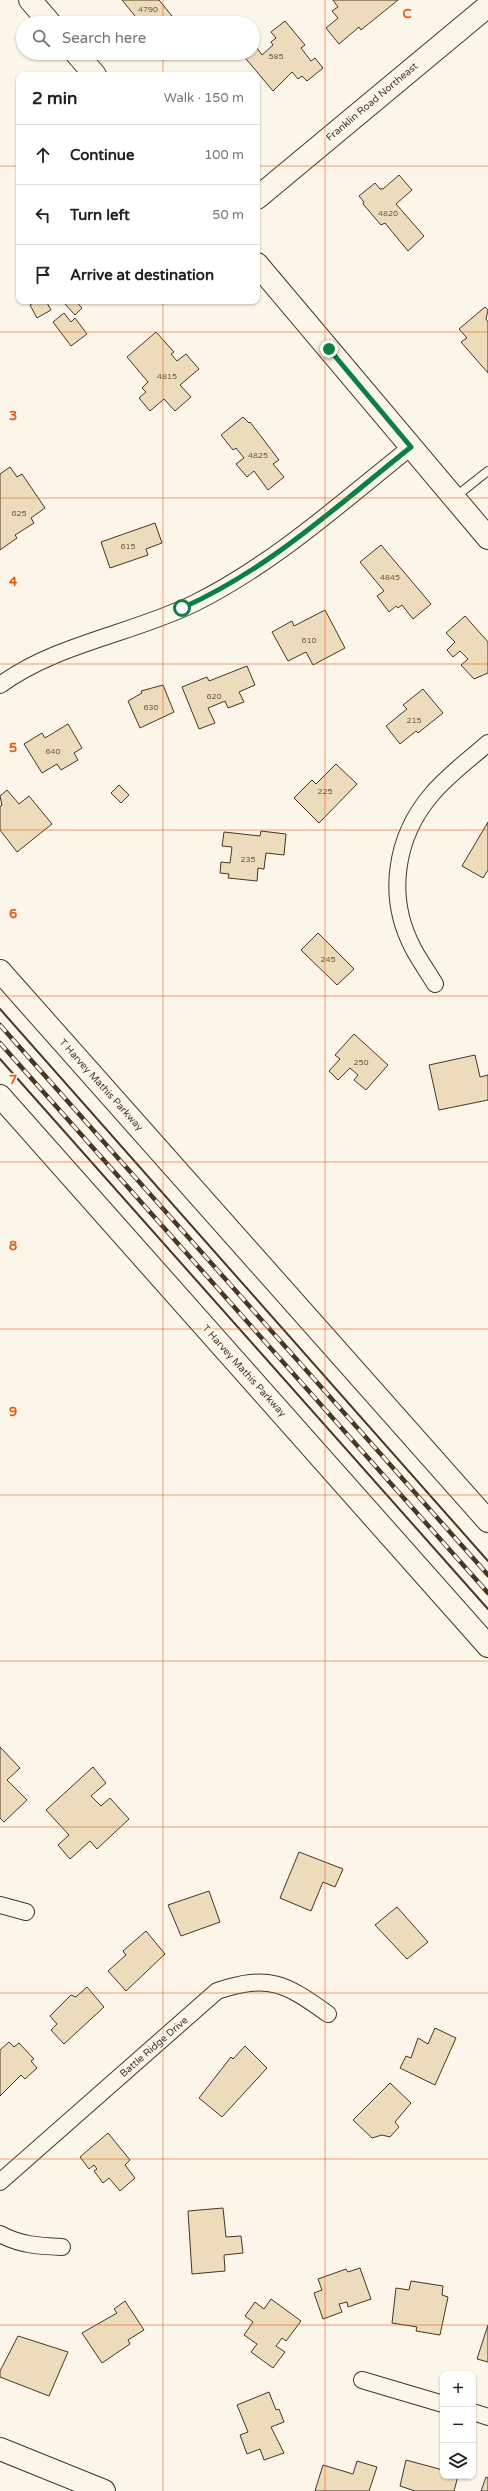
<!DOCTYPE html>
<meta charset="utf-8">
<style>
body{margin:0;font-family:"Varela Round",sans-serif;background:#f6f6f6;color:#202124}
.controls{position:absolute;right:12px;bottom:12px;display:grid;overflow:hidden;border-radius:8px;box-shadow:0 1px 3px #0004}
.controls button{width:36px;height:36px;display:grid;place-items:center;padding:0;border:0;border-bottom:1px solid #e0e0e0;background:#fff;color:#202124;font:20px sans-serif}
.stop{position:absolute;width:12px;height:12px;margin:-9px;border:3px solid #0b8043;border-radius:50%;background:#fff}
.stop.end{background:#0b8043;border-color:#fff;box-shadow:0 1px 4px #0008}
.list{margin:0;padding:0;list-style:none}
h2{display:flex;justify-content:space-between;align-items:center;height:52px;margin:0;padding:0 16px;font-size:17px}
h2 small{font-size:13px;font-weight:400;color:#757577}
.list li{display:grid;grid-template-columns:26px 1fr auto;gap:12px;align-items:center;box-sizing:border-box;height:60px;padding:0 16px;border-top:1px solid #e0e0e0}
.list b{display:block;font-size:15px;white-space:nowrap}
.list em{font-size:13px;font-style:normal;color:#757577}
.icon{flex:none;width:22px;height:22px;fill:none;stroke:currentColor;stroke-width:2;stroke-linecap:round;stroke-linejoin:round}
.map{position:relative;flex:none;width:488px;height:2491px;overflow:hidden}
.search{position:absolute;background:#fff;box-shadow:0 1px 3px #0004;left:16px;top:16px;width:244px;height:44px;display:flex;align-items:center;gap:10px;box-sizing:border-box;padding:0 14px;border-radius:22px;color:#757577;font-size:15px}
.panel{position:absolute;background:#fff;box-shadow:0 1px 3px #0004;left:16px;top:72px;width:244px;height:232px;border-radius:8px}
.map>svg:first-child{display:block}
.building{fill:#ecdcbc;stroke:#4a3520}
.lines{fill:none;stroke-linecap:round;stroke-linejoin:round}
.lane-casing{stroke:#4a3520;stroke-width:10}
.street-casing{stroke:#4a3520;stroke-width:18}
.secondary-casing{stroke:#4a3520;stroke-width:24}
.highway-casing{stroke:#4a3520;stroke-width:24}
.lane{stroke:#fbf6e9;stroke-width:8}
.street{stroke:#fbf6e9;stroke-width:16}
.secondary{stroke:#fbf6e9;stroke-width:22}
.highway{stroke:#fbf6e9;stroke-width:22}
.rail-casing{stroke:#4a3520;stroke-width:4.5}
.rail{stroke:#fbf6e9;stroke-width:3;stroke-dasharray:9;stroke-linecap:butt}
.wall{stroke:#4a3520;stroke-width:2}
.route{stroke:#0b8043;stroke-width:5}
.grid{fill:none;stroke:#e8590c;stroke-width:1;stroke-opacity:0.55}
.labels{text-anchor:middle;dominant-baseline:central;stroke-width:3;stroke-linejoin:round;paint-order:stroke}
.number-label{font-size:8px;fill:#725f47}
.street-label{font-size:10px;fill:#4a3520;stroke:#fbf6e9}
.grid-label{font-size:13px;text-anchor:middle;font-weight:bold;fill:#e8590c;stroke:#fbf6e9;stroke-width:3;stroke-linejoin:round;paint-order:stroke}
</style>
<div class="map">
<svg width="488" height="2491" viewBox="0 0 488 2491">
<rect width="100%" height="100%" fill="#fbf6e9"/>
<path class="building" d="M122,0H159L176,21L146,23L142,18L139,21Z
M333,0H398L361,30L359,27L339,44L326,28L338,18L332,11L338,7Z
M285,21L305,45L301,48L311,61L315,58L323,68L307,81L302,76L298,79L292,72L273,91L242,54L253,53L254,44L262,55L273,45L271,42L276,38L271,32Z
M399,175L412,190L396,204L424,236L408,251L385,223L381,225L363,204L364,202L359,196L375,183L380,189H383Z
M36,301H46L51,310L37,318L30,305Z
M68,301H76L82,308L75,315L65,304Z
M485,307L488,310L486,319L488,322V373L461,342L467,338L459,329Z
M64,313L71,322L75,318L87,334L71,346L53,322Z
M156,332L174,352L171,354L177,361L186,354L199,369L180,385L191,397L175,411L164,399L150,411L139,398L146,392L142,388L148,382L127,357Z
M243,417L249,423L250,422L279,460L273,464L284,477L268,490L254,471L247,477L236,464L244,458L236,448L233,450L221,435Z
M10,467L17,477L22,474L45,508L31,518L34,523L15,535L17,538L0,550V474Z
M155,523L162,543L146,549L148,555L110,568L101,542Z
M381,545L431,604L413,619L402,605L398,608L396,606L389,612L377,596L384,591L360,562Z
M325,610L345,648L313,665L306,652L288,661L272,632L292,621L294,626Z
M465,616L488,642V673L474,679L461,665L468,659L460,651L453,657L447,650L455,642L446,633Z
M247,666L255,685L239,692L244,702L228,708L225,701L208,708L215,723L199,729L182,687L207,677L209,681Z
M163,685L174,712L140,728L128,701L142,693L141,691Z
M423,689L443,713L418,733L416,731L400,744L386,726L407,709L403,705Z
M68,724L82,748L74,753L78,760L61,770L57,764L42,773L24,744L42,733L45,738Z
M336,764L357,784L319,823L294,798L312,780L316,784Z
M119,785L129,795L121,803L111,793Z
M7,790L19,804L29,796L52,824L17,852L0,830V807L2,805L0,796Z
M488,822V870L483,878L462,866Z
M261,831L286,834L284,855L266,853L264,869L258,868L257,881L228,878L229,874L220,873L221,862L230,863L232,847L222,846L224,832L260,836Z
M318,933L354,969L337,985L301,950Z
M354,1034L388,1065L366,1090L354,1080L358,1075L350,1068L338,1080L329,1071L340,1059L335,1055Z
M475,1055L480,1077L488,1075V1100L439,1110L429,1065Z
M0,1747L20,1768L7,1780L27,1800L4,1822L0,1818Z
M93,1767L106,1783L91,1796L101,1806L110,1798L129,1819L97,1849L90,1841L70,1859L58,1845L69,1835L46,1810Z
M299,1852L343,1869L335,1887L323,1882L311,1911L280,1898Z
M209,1891L220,1922L181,1936L168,1905Z
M397,1907L428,1942L407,1959L375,1925Z
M146,1931L165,1954L126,1991L108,1971L126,1955L123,1951Z
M87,1987L104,2007L64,2044L51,2030L57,2024L50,2016L71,1995L76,1997Z
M435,2028L456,2038L435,2085L400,2068L406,2056L411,2058L418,2038L428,2044Z
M9,2042L14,2047L19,2043L34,2059L31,2061L37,2068L25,2079L21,2075L0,2096V2050Z
M245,2046L267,2068L222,2117L199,2098L231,2057L233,2059Z
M390,2083L411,2103L395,2122L399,2127L390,2137L382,2135L372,2138L353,2120Z
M108,2133L130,2160L125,2165L135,2178L120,2191L109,2178L103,2183L94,2171L97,2169L94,2165L89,2169L80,2157Z
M223,2208L226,2237L241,2236L243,2253L224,2255L225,2271L192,2274L188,2211Z
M360,2268L371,2299L348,2307L347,2302L339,2304L342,2312L323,2319L314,2293L322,2290L318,2279L346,2269L348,2272Z
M411,2281L443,2286L442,2295L448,2297L440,2335L416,2331L417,2327L392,2323L396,2288L409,2290Z
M271,2299L301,2321L286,2341L282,2338L276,2346L285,2352L273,2368L251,2352L257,2344L244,2335L253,2322L245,2316L255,2302L264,2309Z
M125,2301L144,2330L128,2340L130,2344L102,2363L82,2333L117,2313L114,2309Z
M488,2325V2362L477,2359Z
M18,2336L68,2352L49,2396L0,2377V2371Z
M269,2392L276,2410L279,2409L284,2422L271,2427L284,2453L264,2460L260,2449L247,2454L240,2435L248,2432L237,2405Z
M406,2460L443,2470V2476H458L454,2491H415L400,2486Z
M357,2461L377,2467L369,2491H315L323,2465L353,2474Z
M486,2477L488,2478V2491H481Z"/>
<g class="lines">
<g class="lane-casing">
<path id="lane" d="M455,497L488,471"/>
</g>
<g class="street-casing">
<path id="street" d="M0,685C58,643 132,634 195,603C275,563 342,502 411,447
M435,984C428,972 419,960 413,948C386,897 395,837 432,794C448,775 470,759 488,743
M0,1905L26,1912
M0,2182L217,1991C269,1974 285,1983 328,2014
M0,2234C20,2245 39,2246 62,2247
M362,2380L443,2404
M473,2412L488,2417"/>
</g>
<g class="secondary-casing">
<path id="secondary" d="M30,0L50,23
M76,53L95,75
M257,198L488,6
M257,264L488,538
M0,2449L104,2491"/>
</g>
<g class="highway-casing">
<path id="highway" d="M0,971L488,1521
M0,1096L488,1646"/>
</g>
<use href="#lane" class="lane"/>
<use href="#street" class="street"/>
<use href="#secondary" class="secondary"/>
<use href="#highway" class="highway"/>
<g class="rail-casing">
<path id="rail" d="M0,1025L488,1575
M0,1043L488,1593"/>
</g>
<use href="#rail" class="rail"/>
<path class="wall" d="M0,1009L488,1561
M0,1059L488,1609"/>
</g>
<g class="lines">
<path class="route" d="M182,608C268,570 338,505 411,447L329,349"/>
</g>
<path class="grid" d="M163,0V23M325,0V2491M163,53V75M0,166H19M257,166H488M163,301V2491M0,332H488M0,498H488M0,664H488M0,830H488M0,996H488M0,1162H488M0,1329H488M0,1495H488M0,1661H488M0,1827H488M0,1993H488M0,2159H488M0,2325H488"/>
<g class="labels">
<g class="number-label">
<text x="148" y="9">4790</text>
<text x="276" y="56">585</text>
<text x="388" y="213">4820</text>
<text x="167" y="376">4815</text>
<text x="258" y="455">4825</text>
<text x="19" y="513">625</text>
<text x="128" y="546">615</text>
<text x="390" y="577">4845</text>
<text x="309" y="640">610</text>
<text x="214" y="696">620</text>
<text x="151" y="707">630</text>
<text x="414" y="720">215</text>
<text x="53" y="751">640</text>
<text x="325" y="791">225</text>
<text x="248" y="859">235</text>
<text x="328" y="959">245</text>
<text x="361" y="1062">250</text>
</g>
<g class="street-label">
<text transform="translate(372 102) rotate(-40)">Franklin Road Northeast</text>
<text transform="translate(101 1085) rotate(48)">T Harvey Mathis Parkway</text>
<text transform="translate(244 1371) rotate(48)">T Harvey Mathis Parkway</text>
<text transform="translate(154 2047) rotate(-41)">Battle Ridge Drive</text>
</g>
</g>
<g class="grid-label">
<text x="407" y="18">C</text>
<text x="13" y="420">3</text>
<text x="13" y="586">4</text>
<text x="13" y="752">5</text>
<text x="13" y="918">6</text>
<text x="13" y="1084">7</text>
<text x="13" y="1250">8</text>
<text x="13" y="1416">9</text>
</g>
</svg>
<div class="controls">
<button>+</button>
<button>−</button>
<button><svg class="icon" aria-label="layers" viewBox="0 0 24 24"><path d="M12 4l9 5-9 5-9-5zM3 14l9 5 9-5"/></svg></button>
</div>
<div class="stop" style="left:182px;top:608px"></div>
<div class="stop end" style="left:329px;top:349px"></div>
<div class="search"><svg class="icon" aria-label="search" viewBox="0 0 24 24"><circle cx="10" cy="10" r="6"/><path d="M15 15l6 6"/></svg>Search here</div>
<section class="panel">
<h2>2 min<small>Walk · 150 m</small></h2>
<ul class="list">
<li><svg class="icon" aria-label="ahead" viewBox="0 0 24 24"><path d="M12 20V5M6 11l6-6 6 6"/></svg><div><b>Continue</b></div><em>100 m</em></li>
<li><svg class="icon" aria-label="left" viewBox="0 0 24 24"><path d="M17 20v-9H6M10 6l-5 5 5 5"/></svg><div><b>Turn left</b></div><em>50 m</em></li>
<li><svg class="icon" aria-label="arrive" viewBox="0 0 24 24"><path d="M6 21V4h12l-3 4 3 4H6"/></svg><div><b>Arrive at destination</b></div></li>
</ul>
</section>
</div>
